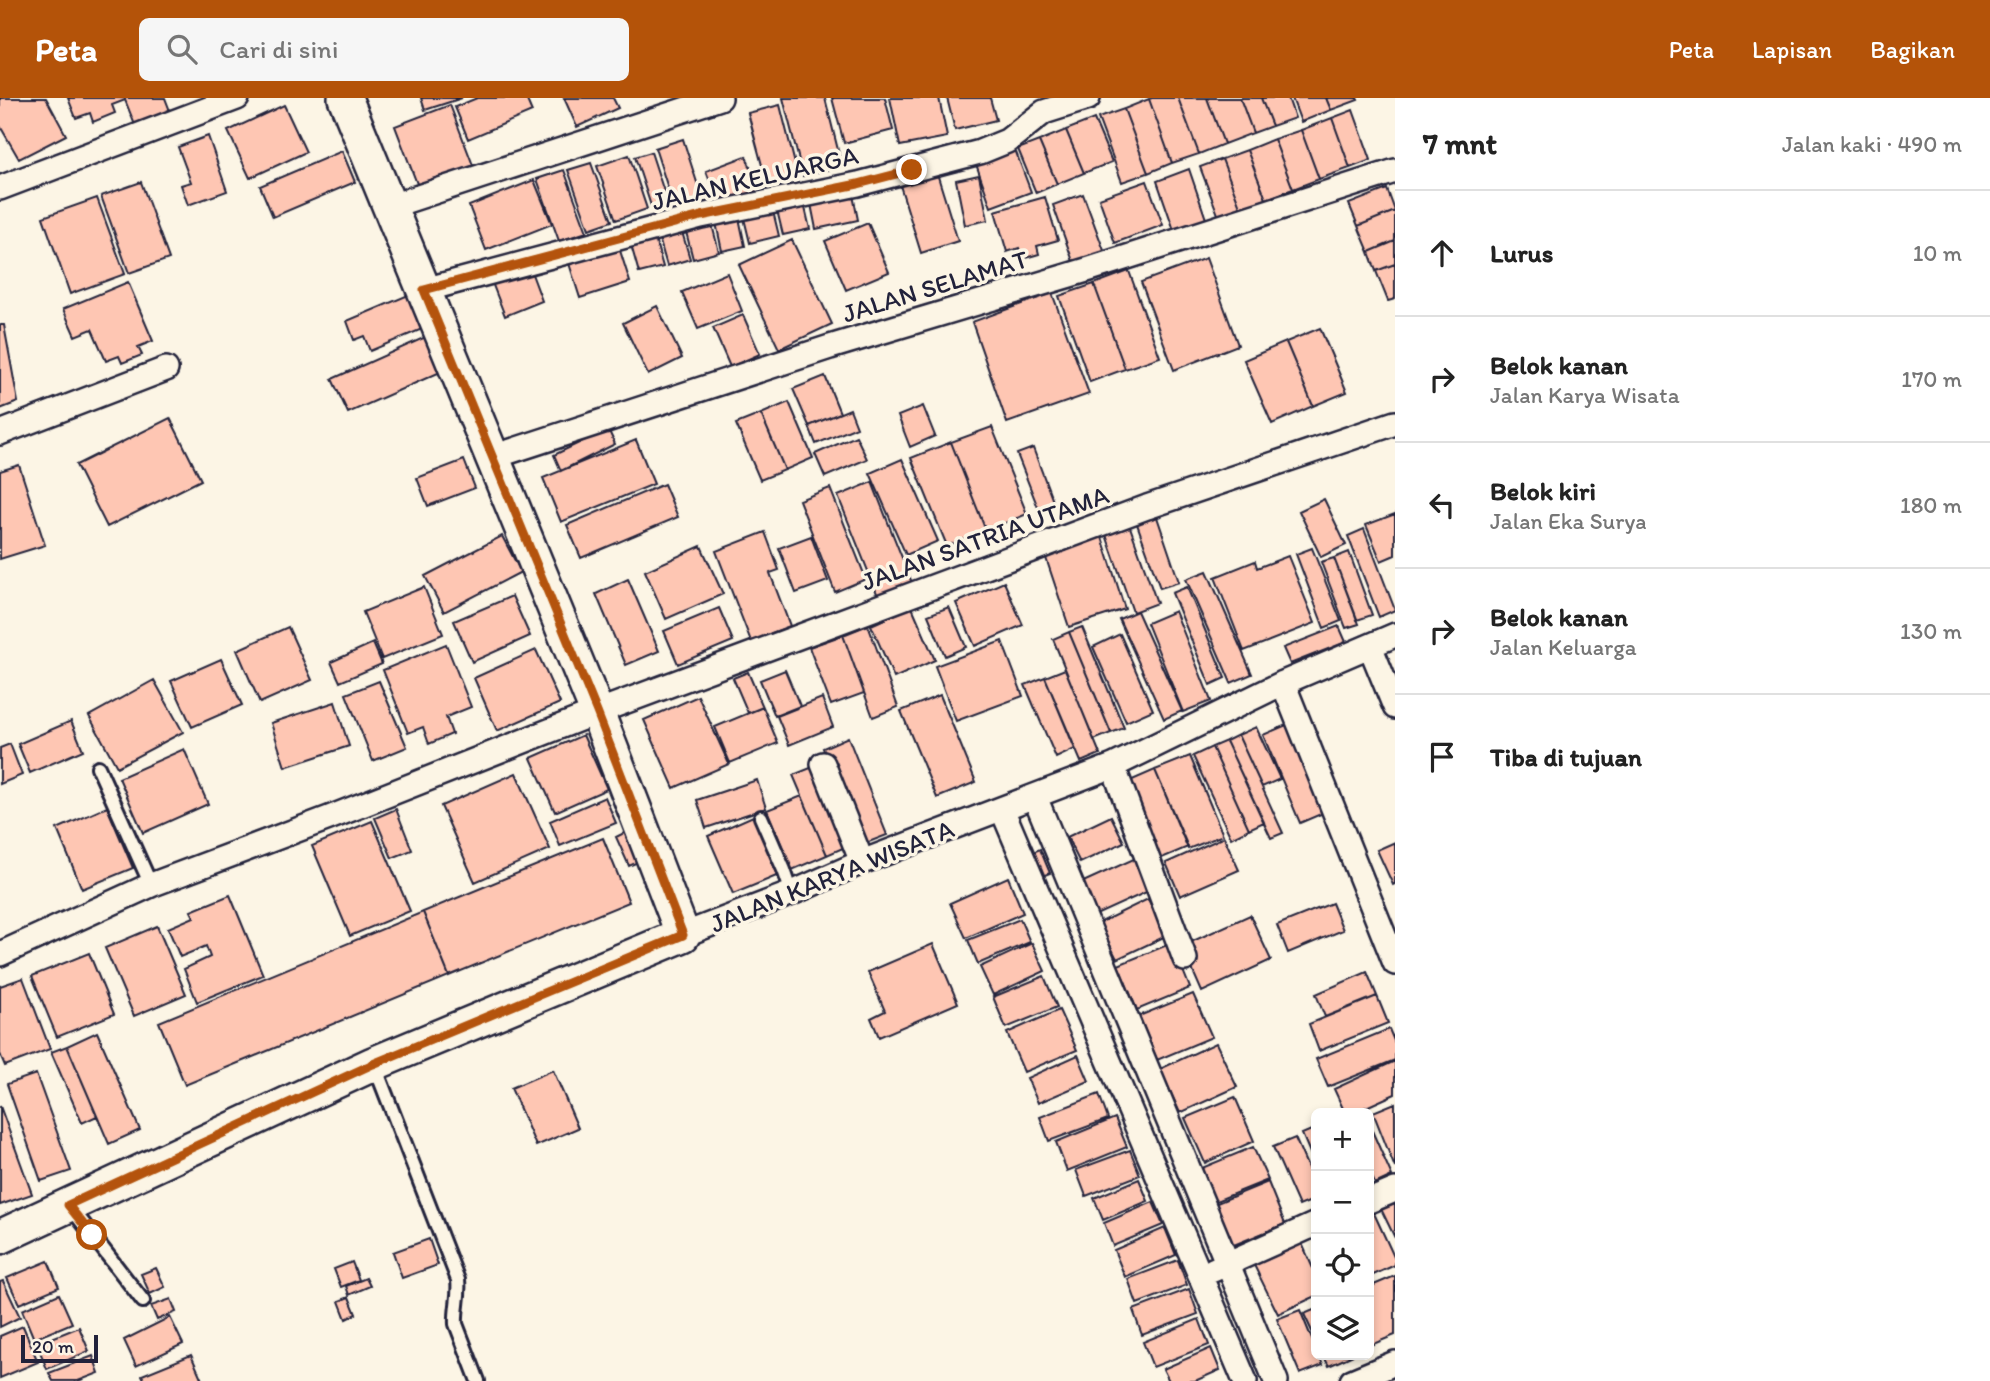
<!DOCTYPE html>
<html lang="id">
<meta charset="utf-8">
<style>
body{margin:0;font-family:Itim,sans-serif;background:#f6f6f6;color:#222}
.controls{position:absolute;right:21px;bottom:21px;display:grid;overflow:hidden;border-radius:10px;box-shadow:0 4px 10px #0003}
.controls button{width:63px;height:63px;display:grid;place-items:center;padding:0;border:0;border-bottom:2px solid #e0e0e0;background:#fff;color:#222;font:35px sans-serif}
.scale{position:absolute;left:21px;bottom:18px;width:77px;box-sizing:border-box;padding-left:7px;border:4px solid #22223b;border-top:0;font-size:19px;line-height:24px;white-space:nowrap;color:#22223b;-webkit-text-stroke:5px #fcf5e5;paint-order:stroke}
.stop{position:absolute;width:21px;height:21px;margin:-16px;border:5px solid #b45309;border-radius:50%;background:#fff}
.stop.end{background:#b45309;border-color:#fff;box-shadow:0 2px 7px #0008}
.list{margin:0;padding:0;list-style:none}
h2{display:flex;justify-content:space-between;align-items:center;height:91px;margin:0;padding:0 28px;font-size:30px}
h2 small{font-size:23px;font-weight:400;color:#767676}
.list li{display:grid;grid-template-columns:46px 1fr auto;gap:21px;align-items:center;box-sizing:border-box;height:126px;padding:0 28px;border-top:2px solid #e0e0e0}
.list b{display:block;font-size:26px;white-space:nowrap}
.list p{margin:0;font-size:23px;white-space:nowrap;color:#767676}
.list em{font-size:23px;font-style:normal;color:#767676}
.icon{flex:none;width:38px;height:38px;fill:none;stroke:currentColor;stroke-width:2;stroke-linecap:round;stroke-linejoin:round}
.map{position:relative;flex:none;width:1395px;height:1283px;overflow:hidden}
header{display:flex;align-items:center;gap:42px;box-sizing:border-box;height:98px;padding:0 35px;background:#b45309;color:#fff}
header strong{font-size:33px}
nav{display:flex;gap:38px;margin-inline-start:auto;font-size:24px}
.search{width:490px;height:63px;background:#f6f6f6;display:flex;align-items:center;gap:18px;box-sizing:border-box;padding:0 24px;border-radius:10px;color:#767676;font-size:26px}
main{display:flex}
aside{flex:1;background:#fff}
.map>svg:first-child{display:block}
.building{fill:#fec6b3;stroke:#22223b;stroke-width:2}
.lines{fill:none;stroke-linecap:round;stroke-linejoin:round}
.lane-casing{stroke:#22223b;stroke-width:18}
.street-casing{stroke:#22223b;stroke-width:28}
.secondary-casing{stroke:#22223b;stroke-width:38}
.lane{stroke:#fcf5e5;stroke-width:12}
.street{stroke:#fcf5e5;stroke-width:23}
.secondary{stroke:#fcf5e5;stroke-width:33}
.route{stroke:#b45309;stroke-width:9}
.labels{text-anchor:middle;dominant-baseline:central;stroke-width:7;stroke-linejoin:round;paint-order:stroke}
.street-label{font-size:26px;fill:#22223b;stroke:#fcf5e5}
</style>
<header>
<strong>Peta</strong>
<div class="search"><svg class="icon" aria-label="search" viewBox="0 0 24 24"><circle cx="10" cy="10" r="6"/><path d="M15 15l6 6"/></svg>Cari di sini</div>
<nav><a>Peta</a><a>Lapisan</a><a>Bagikan</a></nav>
</header>
<main>
<div class="map">
<svg width="1395" height="1283" viewBox="0 0 1395 1283">
<rect width="100%" height="100%" fill="#fcf5e5"/>
<filter id="ink" filterUnits="userSpaceOnUse"><feTurbulence type="fractalNoise" baseFrequency=".0143" numOctaves="2"/><feDisplacementMap in="SourceGraphic" scale="14" xChannelSelector="R" yChannelSelector="G"/><feConvolveMatrix kernelMatrix="1 2 1 2 8 2 1 2 1" color-interpolation-filters="sRGB"/></filter>
<g filter="url(#ink)">
<path class="building" d="M0,0H46L66,37L19,61L0,28Z
M68,0H165L170,13L135,27L125,2L112,7L115,15L93,24L90,15L76,20Z
M421,0H462L425,12Z
M477,0H526L532,14L468,41L455,9Z
M564,0H613L618,10L577,29Z
M783,0H825L842,68L803,78Z
M832,0H885L893,32L844,45Z
M890,0H939L947,39L900,48Z
M947,0H990L996,22L955,32Z
M1152,0H1178L1199,56L1172,65L1149,1Z
M1178,0H1207L1224,46L1199,56Z
M1207,0H1240L1253,35L1224,46Z
M1240,0H1261L1272,28L1253,35Z
M1261,0H1288L1295,20L1272,28Z
M1292,0H1326L1331,12L1301,24Z
M1326,0H1357L1358,2L1331,12Z
M1149,1L1172,65L1148,75L1124,11Z
M284,7L306,54L250,80L228,33Z
M450,7L474,70L419,91L395,28Z
M780,7L798,78L767,86L748,15Z
M1124,11L1148,75L1122,84L1098,20Z
M1353,12L1371,62L1350,70L1332,20Z
M1332,20L1350,70L1319,81L1301,32Z
M1094,21L1112,64L1084,75L1066,32Z
M1066,32L1084,75L1057,86L1039,43Z
M1301,32L1319,81L1293,91L1274,41Z
M208,38L227,93L188,107L181,87L191,84L178,49Z
M683,41L702,100L674,109L655,50Z
M1274,41L1293,91L1266,101L1247,52Z
M1039,43L1057,86L1036,95L1018,51Z
M1014,49L1031,94L991,109L975,63Z
M1247,52L1266,101L1241,111L1222,61Z
M342,53L355,84L273,119L260,88Z
M651,54L669,109L653,114L635,59Z
M629,57L647,111L616,122L597,68Z
M746,58L759,92L719,107L706,73Z
M1222,61L1241,111L1219,119L1200,69Z
M591,65L612,123L589,131L568,72Z
M1189,71L1207,124L1175,135L1157,83Z
M564,72L587,134L559,143L537,81Z
M936,72L958,143L921,155L899,84Z
M979,77L988,122L965,127L956,82Z
M534,82L552,126L486,152L469,108Z
M1147,83L1163,127L1115,145L1099,100Z
M141,84L169,161L129,175L101,98Z
M1387,91L1395,113L1358,128L1349,106Z
M852,92L858,122L816,131L810,101Z
M1083,96L1106,158L1075,169L1053,107Z
M1045,99L1058,142L1037,148L1039,156L1022,161L1019,150L1007,154L995,113Z
M97,100L125,176L70,196L43,119Z
M803,101L810,131L783,137L776,108Z
M772,109L779,138L750,145L743,116Z
M1395,113V143L1369,154L1358,128Z
M738,115L745,148L722,153L715,120Z
M710,119L719,154L693,161L684,126Z
M868,125L889,174L846,192L825,143Z
M680,127L690,161L667,168L657,133Z
M653,134L663,169L639,175L629,140Z
M792,142L832,226L779,251L739,167Z
M617,143L630,184L580,200L567,159Z
M1395,143V166L1376,173L1369,154Z
M1206,160L1238,247L1174,272L1141,184Z
M1395,166V201L1388,203L1376,173Z
M529,168L542,203L505,218L491,182Z
M1129,173L1160,259L1125,271L1094,186Z
M727,175L742,213L698,231L682,194Z
M128,184L153,243L138,249L142,257L122,265L119,258L106,263L92,231L75,238L63,211Z
M1094,186L1125,271L1090,284L1059,198Z
M413,195L427,229L370,253L364,238L354,242L347,223Z
M1052,195L1089,296L1007,325L972,224Z
M657,208L682,260L648,277L623,225Z
M743,217L760,256L730,269L713,230Z
M0,227H4L18,304L0,311Z
M1320,230L1347,294L1313,308L1286,244Z
M430,237L445,272L348,315L332,281Z
M1286,244L1313,308L1272,326L1244,262Z
M825,278L840,315L809,328L793,291Z
M789,304L813,360L785,372L761,316Z
M923,308L935,338L910,349L898,318Z
M850,311L857,329L816,346L809,328Z
M761,316L785,372L760,382L736,326Z
M170,320L201,382L107,429L76,367Z
M992,329L1027,416L986,433L951,344Z
M608,331L615,346L561,373L554,357Z
M856,338L867,361L825,379L815,356Z
M636,342L654,386L561,424L543,380Z
M951,344L986,433L947,448L911,360Z
M1033,350L1054,406L1039,412L1017,356Z
M902,361L938,443L906,457L870,375Z
M464,362L475,390L428,408L417,380Z
M19,367L45,447L0,461V373Z
M872,384L914,490L880,503L838,398Z
M664,386L678,419L581,460L567,427Z
M830,390L866,481L835,494L799,402Z
M1324,401L1346,447L1321,459L1299,413Z
M1156,416L1179,484L1160,490L1136,423Z
M1395,416V457L1381,463L1366,427Z
M1129,426L1157,505L1133,514L1105,434Z
M1364,431L1395,512L1379,519L1348,438Z
M765,434L779,472L770,475L790,528L771,535L774,543L754,551L716,453Z
M1101,436L1125,511L1069,529L1044,454Z
M502,438L521,474L444,514L425,478Z
M811,438L828,483L796,495L779,450Z
M701,448L723,496L666,521L645,473Z
M1312,450L1341,523L1324,530L1296,456Z
M1349,454L1372,517L1357,522L1334,460Z
M1288,458L1315,525L1244,553L1215,479L1255,463L1257,470Z
M1334,460L1359,526L1346,530L1321,464Z
M1207,473L1252,576L1231,585L1186,481Z
M628,481L659,553L626,567L596,496Z
M1004,484L1023,527L975,548L956,505Z
M424,489L443,536L382,561L363,514Z
M1187,489L1225,580L1210,587L1172,495Z
M512,498L530,538L472,564L454,523Z
M912,509L935,562L894,580L871,527Z
M949,509L966,549L945,558L928,517Z
M719,510L733,543L678,566L664,533Z
M1137,513L1182,613L1164,621L1119,521Z
M1175,513L1211,603L1183,614L1147,525Z
M868,527L898,609L873,619L843,537Z
M1339,528L1346,544L1290,566L1283,550Z
M288,529L312,582L260,605L237,552Z
M1082,529L1124,630L1111,635L1069,534Z
M1069,534L1111,635L1094,642L1053,541Z
M1120,536L1153,612L1126,624L1093,549Z
M843,537L864,595L831,607L809,549Z
M1002,543L1023,598L956,623L935,568Z
M373,545L382,566L340,584L331,564Z
M446,546L471,609L446,619L452,636L429,646L423,629L408,635L383,572Z
M536,552L560,605L497,633L474,580Z
M221,561L242,607L192,629L171,583Z
M1065,571L1100,656L1081,664L1045,579Z
M785,572L800,608L775,618L760,582Z
M748,574L763,609L748,615L733,580Z
M1045,579L1075,651L1056,660L1025,587Z
M154,582L183,634L117,669L89,618Z
M379,583L407,649L373,663L346,596Z
M940,597L976,684L937,700L901,613Z
M698,598L729,666L674,690L644,622Z
M822,600L833,629L789,647L777,618Z
M335,604L349,648L285,669L271,625Z
M763,609L778,645L730,665L715,629Z
M71,623L83,652L30,675L18,646Z
M1291,625L1328,713L1300,725L1263,637Z
M1256,629L1280,681L1262,689L1238,637Z
M583,637L607,691L555,714L531,660Z
M1238,637L1283,735L1271,740L1226,643Z
M848,639L887,737L861,747L823,650Z
M1226,643L1264,724L1249,731L1212,649Z
M10,646L22,677L0,686V650Z
M1212,649L1249,731L1231,740L1193,658Z
M184,651L208,706L143,735L119,680Z
M1190,658L1223,737L1188,751L1155,672Z
M818,667L852,746L827,757L793,677Z
M1155,672L1188,749L1155,763L1123,686Z
M516,675L550,751L475,784L441,708Z
M757,682L766,710L706,730L697,702Z
M802,698L827,757L792,772L767,712Z
M605,699L616,725L560,748L550,723Z
M107,709L133,770L82,791L57,731Z
M396,711L412,752L392,760L375,720Z
M753,718L779,777L733,796L708,738Z
M1111,718L1124,744L1080,765L1067,739Z
M372,723L410,813L350,838L312,748Z
M634,730L647,760L629,768L616,739Z
M1224,739L1239,772L1180,798L1166,765Z
M603,740L629,804L449,878L423,814Z
M1395,744V786L1393,787L1377,752Z
M1040,751L1050,775L1035,781L1026,757Z
M1138,759L1153,791L1096,817L1081,785Z
M1008,779L1023,815L966,840L950,805Z
M230,797L263,877L197,904L184,871L210,859L206,848L180,859L168,830L194,819L191,813Z
M1148,801L1166,838L1117,861L1099,825Z
M1332,805L1343,832L1288,855L1277,827Z
M423,814L449,878L185,987L159,924Z
M1250,817L1271,862L1202,894L1182,848Z
M1020,821L1030,844L978,866L968,842Z
M157,828L186,896L134,918L105,850Z
M1032,845L1045,873L993,897L980,869Z
M1172,845L1190,890L1137,912L1118,867Z
M933,846L958,905L879,939L871,920L885,913L868,874Z
M89,855L114,916L57,939L32,878Z
M1367,874L1377,898L1325,919L1316,896Z
M1044,878L1057,909L1006,930L993,899Z
M23,880L50,951L5,968L0,956V888Z
M1193,896L1212,939L1157,962L1139,918Z
M1377,898L1388,925L1319,953L1309,926Z
M1059,912L1077,952L1024,974L1007,935Z
M1389,931L1395,945V962L1328,989L1316,961Z
M97,934L140,1032L109,1046L67,948Z
M1216,945L1237,989L1180,1015L1160,971Z
M67,948L97,1018L82,1025L51,954Z
M1078,957L1089,983L1038,1005L1027,980Z
M1395,963V996L1353,1015H1345L1334,991Z
M553,972L578,1030L536,1048L511,990Z
M36,976L71,1073L41,1083L7,986Z
M1099,996L1108,1021L1049,1043L1040,1019Z
M1235,999L1254,1043L1205,1065L1185,1020Z
M1395,1005V1070L1373,1014Z
M0,1008L32,1096L0,1107Z
M1115,1020L1127,1049L1067,1073L1056,1044Z
M1369,1026L1392,1078L1375,1086L1369,1072Z
M1316,1030V1069L1302,1036Z
M1295,1040L1316,1088V1101L1299,1108L1273,1049Z
M1253,1049L1268,1082L1211,1105L1197,1072Z
M1130,1052L1140,1077L1086,1098L1076,1072Z
M1139,1081L1148,1103L1103,1122L1094,1100Z
M1268,1084L1285,1126L1224,1151L1207,1109Z
M1153,1104L1163,1127L1113,1148L1104,1125Z
M1395,1104V1140L1381,1111Z
M1372,1111L1395,1161V1167L1369,1179V1113Z
M1165,1130L1176,1157L1125,1179L1114,1152Z
M429,1141L438,1167L402,1180L393,1154Z
M1300,1141L1316,1177V1198L1278,1216L1252,1163Z
M1178,1162L1187,1187L1137,1206L1128,1181Z
M48,1163L59,1189L19,1206L7,1180Z
M352,1164L359,1182L341,1189L334,1171Z
M156,1170L165,1189L150,1196L141,1176Z
M1395,1178V1237L1371,1247L1369,1241V1189Z
M366,1180L370,1188L349,1197L346,1188Z
M3,1183L20,1219L0,1229V1184Z
M1189,1191L1198,1216L1142,1237L1133,1212Z
M59,1196L72,1225L34,1241L22,1212Z
M349,1199L356,1216L346,1221L339,1203Z
M171,1201L176,1214L157,1222L151,1208Z
M1316,1211V1242L1304,1216Z
M1300,1212L1316,1251V1257H1318L1323,1267L1300,1276L1277,1221Z
M170,1219L183,1246L136,1268L124,1242Z
M1199,1221L1209,1247L1153,1269L1143,1244Z
M23,1228L38,1264L0,1280V1238Z
M79,1229L89,1253L47,1271L37,1246Z
M1211,1250L1220,1272L1195,1283H1169L1163,1271Z
M191,1257L202,1282L145,1283L142,1277Z
M1323,1257H1353L1329,1268Z
M93,1258L99,1275L78,1283H53L49,1275Z"/>
<g class="lines">
<g class="lane-casing">
<path id="lane" d="M98,669L151,787
M761,719L784,772L792,795
M374,966L458,1182C460,1197 455,1211 456,1226L478,1283
M69,1107L143,1203"/>
</g>
<g class="street-casing">
<path id="street" d="M0,90L237,0
M388,109L720,0
M424,192L701,118L858,86L980,54L1007,43L1044,14L1088,0
M0,335L166,271
M493,359L830,249L1090,171L1395,73
M1370,548L1395,609
M1283,585L1395,865
M823,666L862,764
M1113,668L1185,861
M1035,699L1276,1283
M1002,711L1245,1283
M683,837L792,795L862,764L1113,668L1283,585L1395,537
M0,856L151,787L329,720L597,614L1147,409L1395,325
M1369,1103L1395,1092
M1213,1172L1316,1126
M1352,1283L1395,1265"/>
</g>
<g class="secondary-casing">
<path id="secondary" d="M0,1139L373,966L683,837L597,614L345,0"/>
</g>
<use href="#lane" class="lane"/>
<use href="#street" class="street"/>
<use href="#secondary" class="secondary"/>
</g>
</g>
<g class="lines" filter="url(#ink)">
<path class="route" d="M92,1137L68,1107L373,966L683,837L597,614L424,192L701,118L858,86L912,72"/>
</g>
<g class="labels">
<g class="street-label">
<text transform="translate(755 80) rotate(-13)">JALAN KELUARGA</text>
<text transform="translate(935 188) rotate(-17)">JALAN SELAMAT</text>
<text transform="translate(985 440) rotate(-20)">JALAN SATRIA UTAMA</text>
<text transform="translate(832 778) rotate(-22)">JALAN KARYA WISATA</text>
</g>
</g>
</svg>
<div class="controls">
<button>+</button>
<button>−</button>
<button><svg class="icon" aria-label="locate" viewBox="0 0 24 24"><circle cx="12" cy="12" r="6"/><path d="M12 2v4M12 18v4M2 12h4M18 12h4"/></svg></button>
<button><svg class="icon" aria-label="layers" viewBox="0 0 24 24"><path d="M12 4l9 5-9 5-9-5zM3 14l9 5 9-5"/></svg></button>
</div>
<div class="scale">20 m</div>
<div class="stop" style="left:92px;top:1137px"></div>
<div class="stop end" style="left:912px;top:72px"></div>
</div>
<aside>
<h2>7 mnt<small>Jalan kaki · 490 m</small></h2>
<ul class="list">
<li><svg class="icon" aria-label="ahead" viewBox="0 0 24 24"><path d="M12 20V5M6 11l6-6 6 6"/></svg><div><b>Lurus</b></div><em>10 m</em></li>
<li><svg class="icon" aria-label="right" viewBox="0 0 24 24"><path d="M7 20v-9h11M14 6l5 5-5 5"/></svg><div><b>Belok kanan</b><p>Jalan Karya Wisata</p></div><em>170 m</em></li>
<li><svg class="icon" aria-label="left" viewBox="0 0 24 24"><path d="M17 20v-9H6M10 6l-5 5 5 5"/></svg><div><b>Belok kiri</b><p>Jalan Eka Surya</p></div><em>180 m</em></li>
<li><svg class="icon" aria-label="right" viewBox="0 0 24 24"><path d="M7 20v-9h11M14 6l5 5-5 5"/></svg><div><b>Belok kanan</b><p>Jalan Keluarga</p></div><em>130 m</em></li>
<li><svg class="icon" aria-label="arrive" viewBox="0 0 24 24"><path d="M6 21V4h12l-3 4 3 4H6"/></svg><div><b>Tiba di tujuan</b></div></li>
</ul>
</aside>
</main>
